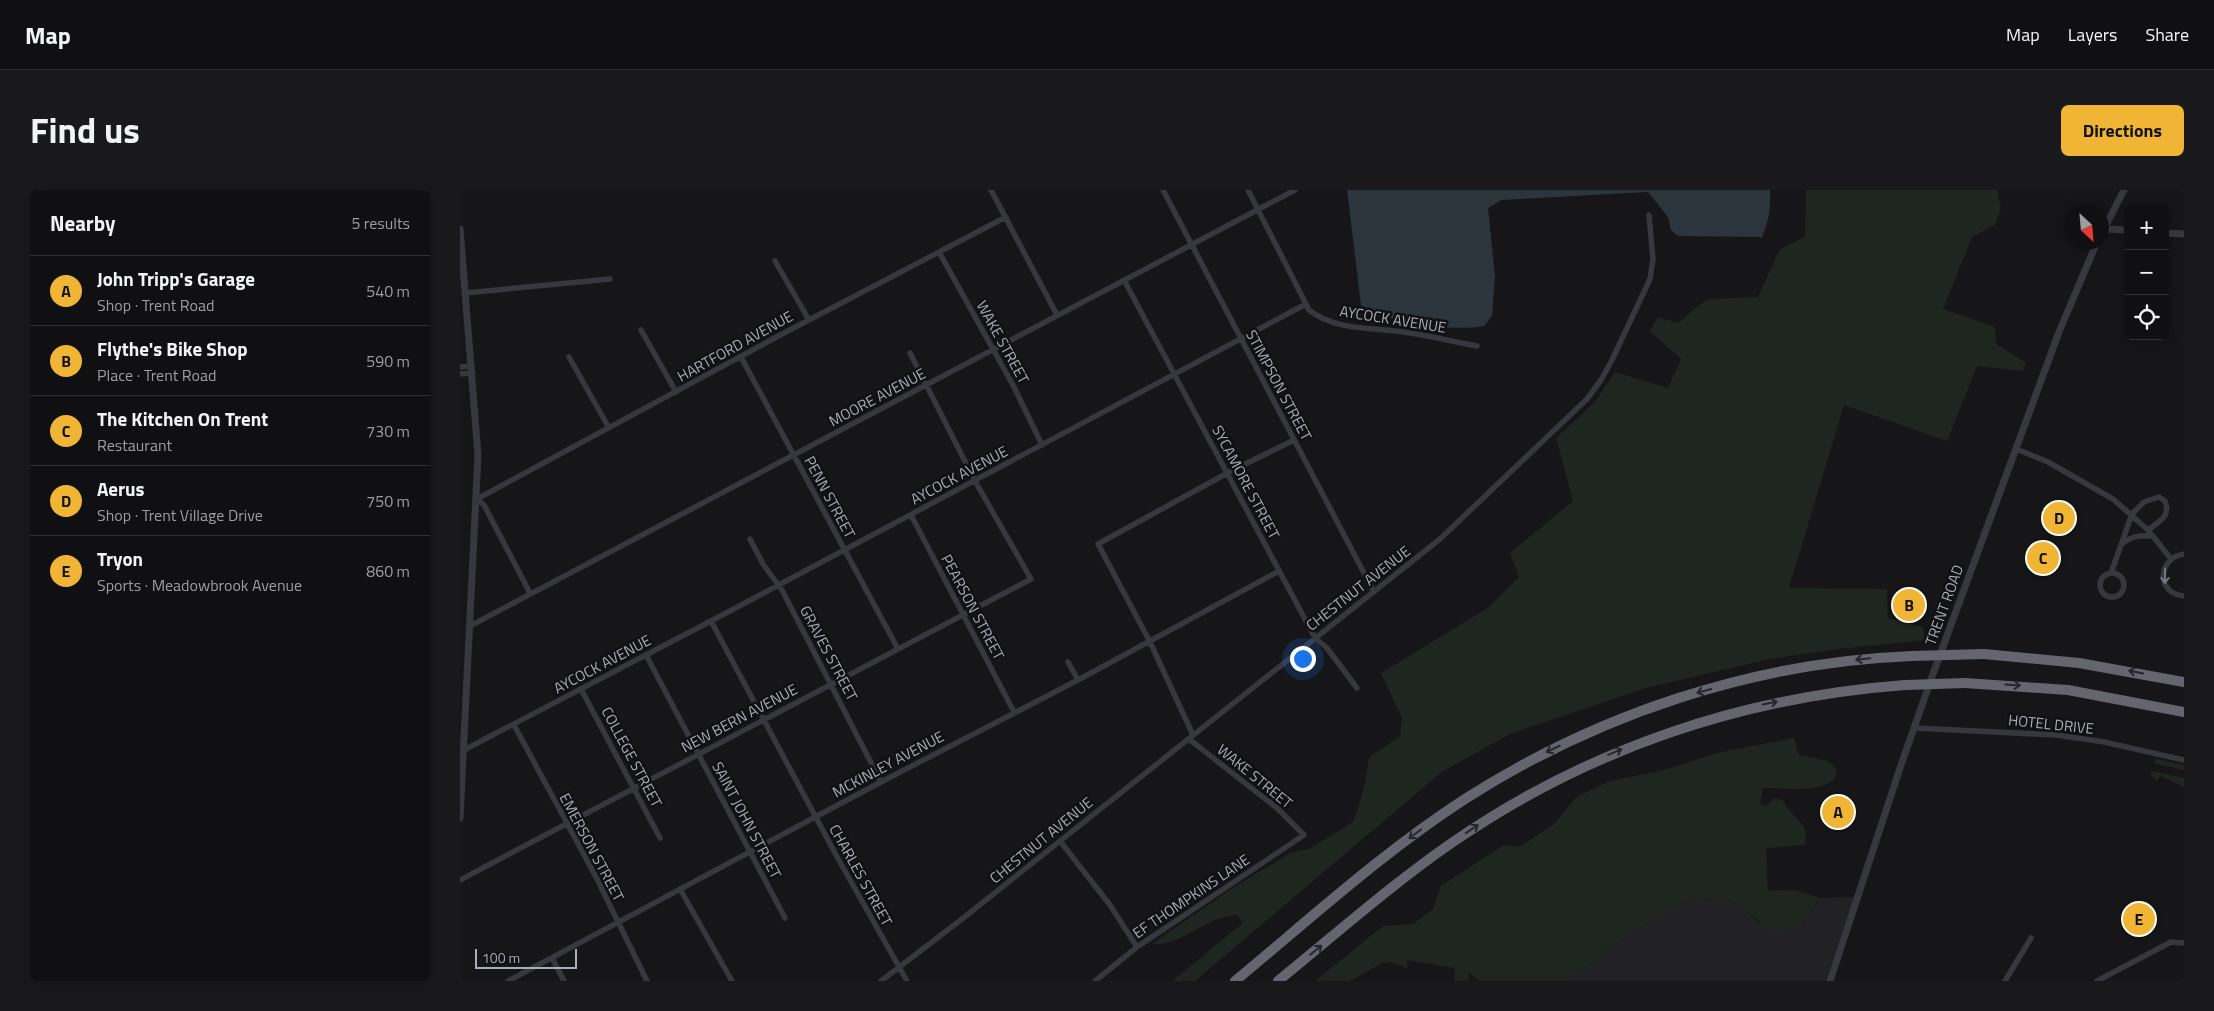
<!DOCTYPE html>
<meta charset="utf-8">
<style>
body{margin:0;font-family:"Titillium Web",sans-serif;background:#19191b;color:#f1f3f6}
.controls{position:absolute;right:15px;top:15px;display:grid;overflow:hidden;border-radius:8px;box-shadow:0 2px 12px #0003}
.controls button{width:45px;height:45px;display:grid;place-items:center;padding:0;border:0;border-bottom:1px solid #303032;background:#101012;color:#f1f3f6;font:25px sans-serif}
.compass{position:absolute;left:1604px;top:15px;width:45px;height:45px;border-radius:50%;background:#101012;box-shadow:0 2px 12px #0003;rotate:154deg}
.scale{position:absolute;left:15px;bottom:12px;width:102px;box-sizing:border-box;padding-left:5px;border:2px solid #a8adb8;border-top:0;font-size:14px;line-height:18px;white-space:nowrap;color:#a8adb8;-webkit-text-stroke:4px #111113;paint-order:stroke}
.you{position:absolute;left:842px;top:468px;width:18px;height:18px;margin:-12px;border:4px solid #fff;border-radius:50%;background:#1a73e8;box-shadow:0 0 0 8px #1a73e833}
.badge{display:grid;place-items:center;width:32px;height:32px;border-radius:50%;background:#f1b535;color:#111;font-size:16px;font-weight:700}
.pin{position:absolute;translate:-50% -50%;border:2px solid #fff;box-shadow:0 1px 5px #0006}
.list{margin:0;padding:0;list-style:none}
h2{display:flex;justify-content:space-between;align-items:center;height:65px;margin:0;padding:0 20px;font-size:21px}
h2 small{font-size:16px;font-weight:400;color:#9c9d9f}
.list li{display:grid;grid-template-columns:32px 1fr auto;gap:15px;align-items:center;box-sizing:border-box;height:70px;padding:0 20px;border-top:1px solid #303032}
.list b{display:block;font-size:19px;white-space:nowrap}
.list p{margin:0;font-size:16px;white-space:nowrap;color:#9c9d9f}
.list em{font-size:16px;font-style:normal;color:#9c9d9f}
.icon{flex:none;width:28px;height:28px;fill:none;stroke:currentColor;stroke-width:2;stroke-linecap:round;stroke-linejoin:round}
.map{position:relative;flex:none;width:1724px;height:791px;overflow:hidden;border-radius:8px}
header{display:flex;align-items:center;gap:30px;box-sizing:border-box;height:70px;padding:0 25px;background:#101012;border-bottom:1px solid #303032}
header strong{font-size:24px}
nav{display:flex;gap:28px;margin-inline-start:auto;font-size:18px}
.intro{display:flex;align-items:center;justify-content:space-between;box-sizing:border-box;height:120px;padding:0 30px}
h1{margin:0;font-size:35px}
.button{padding:12px 22px;border-radius:8px;background:#f1b535;color:#111;font-size:18px;font-weight:700}
main{display:flex;gap:30px;padding:0 30px}
aside{flex:1;background:#101012;border-radius:8px;box-shadow:0 2px 12px #0003}
.map>svg:first-child{display:block}
.built{fill:#222225}
.green{fill:#1e261f}
.water{fill:#2c353c}
.lines{fill:none;stroke-linecap:round;stroke-linejoin:round}
.minor{stroke:#37383d;stroke-width:5.5}
.tertiary{stroke:#37383d;stroke-width:7}
.motorway{stroke:#63666e;stroke-width:10}
.motorway-bridge{stroke:#63666e;stroke-width:10}
.oneway{stroke:#757881}
.oneway2{stroke:#26262a}
.labels{text-anchor:middle;dominant-baseline:central;stroke-width:5;stroke-linejoin:round;paint-order:stroke}
.street-label{font-size:15px;fill:#a8adb8;stroke:#111113}
</style>
<header>
<strong>Map</strong>
<nav><a>Map</a><a>Layers</a><a>Share</a></nav>
</header>
<div class="intro"><h1>Find us</h1><a class="button">Directions</a></div>
<main>
<aside>
<h2>Nearby<small>5 results</small></h2>
<ul class="list">
<li><span class="badge">A</span><div><b>John Tripp's Garage</b><p>Shop · Trent Road</p></div><em>540 m</em></li>
<li><span class="badge">B</span><div><b>Flythe's Bike Shop</b><p>Place · Trent Road</p></div><em>590 m</em></li>
<li><span class="badge">C</span><div><b>The Kitchen On Trent</b><p>Restaurant</p></div><em>730 m</em></li>
<li><span class="badge">D</span><div><b>Aerus</b><p>Shop · Trent Village Drive</p></div><em>750 m</em></li>
<li><span class="badge">E</span><div><b>Tryon</b><p>Sports · Meadowbrook Avenue</p></div><em>860 m</em></li>
</ul>
</aside>
<div class="map">
<svg width="1724" height="791" viewBox="0 0 1724 791">
<rect width="100%" height="100%" fill="#161618"/>
<path class="built" d="M1236,707L1273,712L1283,717L1298,732L1307,737L1342,733L1361,708L1394,707L1366,791H1107L1173,741Z"/>
<path class="green" d="M1346,0H1537L1541,18L1535,35L1512,47L1483,119L1535,137L1536,154L1566,173L1563,181L1517,176L1487,251L1384,215L1329,398L1427,399L1428,428L1463,437L1465,450L1378,459L1309,469L1186,498L1052,543L983,581L735,791H712L783,733L777,725C771,726 764,727 758,729C735,737 717,756 692,754L774,697L830,663L849,659L893,632C901,611 907,589 909,567L940,546L942,528L921,483L1028,418L1059,387L1050,363L1113,311L1096,248L1135,212L1155,182L1208,198L1221,169L1190,141L1198,127L1218,133L1247,109L1298,107L1320,59L1345,47Z
M1334,548L1339,565L1368,571L1377,579L1374,590C1353,604 1327,597 1303,598L1300,613L1306,616L1314,608L1323,610C1331,629 1350,630 1345,655L1306,658L1308,701L1334,700L1361,708C1339,733 1347,738 1311,742L1283,717L1274,712L1236,707L1173,741L1107,791H1020L1009,783L1008,791H994L995,778L947,770V778L931,772L922,773L890,791H855L923,736L953,734L973,719L981,696L1044,655L1060,657L1094,634L1116,607L1150,591L1200,581L1261,562Z
M1696,569L1724,575V580L1696,574L1694,572Z
M1693,581L1724,588V597L1700,586L1697,591L1690,584Z"/>
<path class="water" d="M887,0H1310C1311,17 1309,31 1302,47L1218,46L1211,40L1208,27L1188,2L1041,10L1028,18L1035,86L1032,126L1024,136C995,142 925,133 901,115Z
M1677,720L1686,736L1681,739L1672,723Z"/>
<g class="lines">
<path class="minor" d="M531,0L597,125
M703,0L914,402
M788,0L849,120C877,142 916,137 949,143C972,146 994,152 1017,156
M479,62L554,197L582,255
M315,71L349,130
M664,90L855,448L867,458L897,498
M5,103L150,89
M181,140L216,202
M109,167L149,238
M281,167L438,459
M0,177L12,176
M0,184L13,183
M1556,259L1588,272L1653,309L1688,340L1711,369
M451,325L554,522
M290,349L303,374L322,400L421,592
M1662,354C1671,346 1680,345 1692,346
M1724,364C1697,368 1696,404 1724,406
M1651,383L1672,324L1684,312L1699,307L1705,311C1711,326 1700,331 1688,340
M1640 395a12 12 0 1 1 24 0a12 12 0 1 1-24 0Z
M70,403L24,315L17,309L324,143L546,27
M251,431L376,665L447,791
M10,436L835,0
M186,465L325,728
M608,472L618,490
M121,499L200,648
M54,535L136,687L187,791
M1454,538L1597,545L1644,552L1724,570
M733,545L690,452L638,354L773,280L834,250
M4,560L251,431L846,114
M600,651L650,715L677,757
M0,690L571,389L515,291L450,163
M220,699L272,791
M92,768L104,791
M48,791L421,592L618,490L819,381
M421,791L502,729L980,349L1127,209L1141,190L1152,170L1190,89L1193,69L1189,25
M635,791L677,757L844,645L818,619L729,549
M1545,791L1571,748
M1637,791L1711,752L1724,753"/>
<path class="tertiary" d="M0,39L18,265L0,628
M1644,39L1668,40
M1642,43L1664,0
M1705,43L1724,44
M1370,791L1441,575L1474,481L1599,142L1637,52"/>
<path class="motorway" d="M1524,464L1619,473L1724,492
M1505,493L1608,500L1724,522
M775,791C850,729 923,662 1005,609C1138,524 1294,472 1452,466
M818,791C876,744 932,694 993,652C1128,559 1282,507 1445,495"/>
<path class="motorway-bridge" d="M1452,466L1524,464
M1445,495L1505,493"/>
</g>
<defs><path id="oneway-shaft" d="M-6 0H5M1.5-3L5.5 0L1.5 3" fill="none" stroke-width="1.6" stroke-linecap="round" stroke-linejoin="round" transform="scale(1.25)"/></defs>
<use class="oneway" href="#oneway-shaft" transform="translate(1705 386) rotate(91)"/>
<g class="oneway2">
<use href="#oneway-shaft" transform="translate(1403 469) rotate(174)"/>
<use href="#oneway-shaft" transform="translate(1676 482) rotate(-168)"/>
<use href="#oneway-shaft" transform="translate(1553 495) rotate(4)"/>
<use href="#oneway-shaft" transform="translate(1244 501) rotate(165)"/>
<use href="#oneway-shaft" transform="translate(1310 513) rotate(-12)"/>
<use href="#oneway-shaft" transform="translate(1093 559) rotate(154)"/>
<use href="#oneway-shaft" transform="translate(1155 562) rotate(-23)"/>
<use href="#oneway-shaft" transform="translate(1012 639) rotate(-34)"/>
<use href="#oneway-shaft" transform="translate(955 644) rotate(143)"/>
<use href="#oneway-shaft" transform="translate(856 760) rotate(-39)"/>
</g>
<g class="labels">
<g class="street-label">
<text transform="translate(933 129) rotate(9)">AYCOCK AVENUE</text>
<text transform="translate(543 152) rotate(61)">WAKE STREET</text>
<text transform="translate(275 156) rotate(-29)">HARTFORD AVENUE</text>
<text transform="translate(819 195) rotate(62)">STIMPSON STREET</text>
<text transform="translate(417 207) rotate(-28)">MOORE AVENUE</text>
<text transform="translate(499 285) rotate(-28)">AYCOCK AVENUE</text>
<text transform="translate(786 292) rotate(62)">SYCAMORE STREET</text>
<text transform="translate(370 307) rotate(62)">PENN STREET</text>
<text transform="translate(898 398) rotate(-38)">CHESTNUT AVENUE</text>
<text transform="translate(1484 415) rotate(-70)">TRENT ROAD</text>
<text transform="translate(513 417) rotate(62)">PEARSON STREET</text>
<text transform="translate(369 463) rotate(62)">GRAVES STREET</text>
<text transform="translate(142 474) rotate(-28)">AYCOCK AVENUE</text>
<text transform="translate(279 528) rotate(-28)">NEW BERN AVENUE</text>
<text transform="translate(1591 534) rotate(6)">HOTEL DRIVE</text>
<text transform="translate(172 567) rotate(62)">COLLEGE STREET</text>
<text transform="translate(428 574) rotate(-28)">MCKINLEY AVENUE</text>
<text transform="translate(795 586) rotate(39)">WAKE STREET</text>
<text transform="translate(287 630) rotate(62)">SAINT JOHN STREET</text>
<text transform="translate(581 650) rotate(-39)">CHESTNUT AVENUE</text>
<text transform="translate(132 657) rotate(62)">EMERSON STREET</text>
<text transform="translate(401 685) rotate(61)">CHARLES STREET</text>
<text transform="translate(731 706) rotate(-34)">EF THOMPKINS LANE</text>
</g>
</g>
</svg>
<div class="controls">
<button>+</button>
<button>−</button>
<button><svg class="icon" aria-label="locate" viewBox="0 0 24 24"><circle cx="12" cy="12" r="6"/><path d="M12 2v4M12 18v4M2 12h4M18 12h4"/></svg></button>
</div>
<svg class="compass" viewBox="-18 -18 36 36"><path d="M0-13l5 13h-10z" fill="#e53935"/><path d="M0 13l5-13h-10z" fill="#9c9d9f"/></svg>
<div class="scale">100 m</div>
<div class="you"></div>
<div class="pin badge" style="left:1378px;top:622px">A</div>
<div class="pin badge" style="left:1449px;top:415px">B</div>
<div class="pin badge" style="left:1583px;top:368px">C</div>
<div class="pin badge" style="left:1599px;top:328px">D</div>
<div class="pin badge" style="left:1679px;top:729px">E</div>
</div>
</main>
